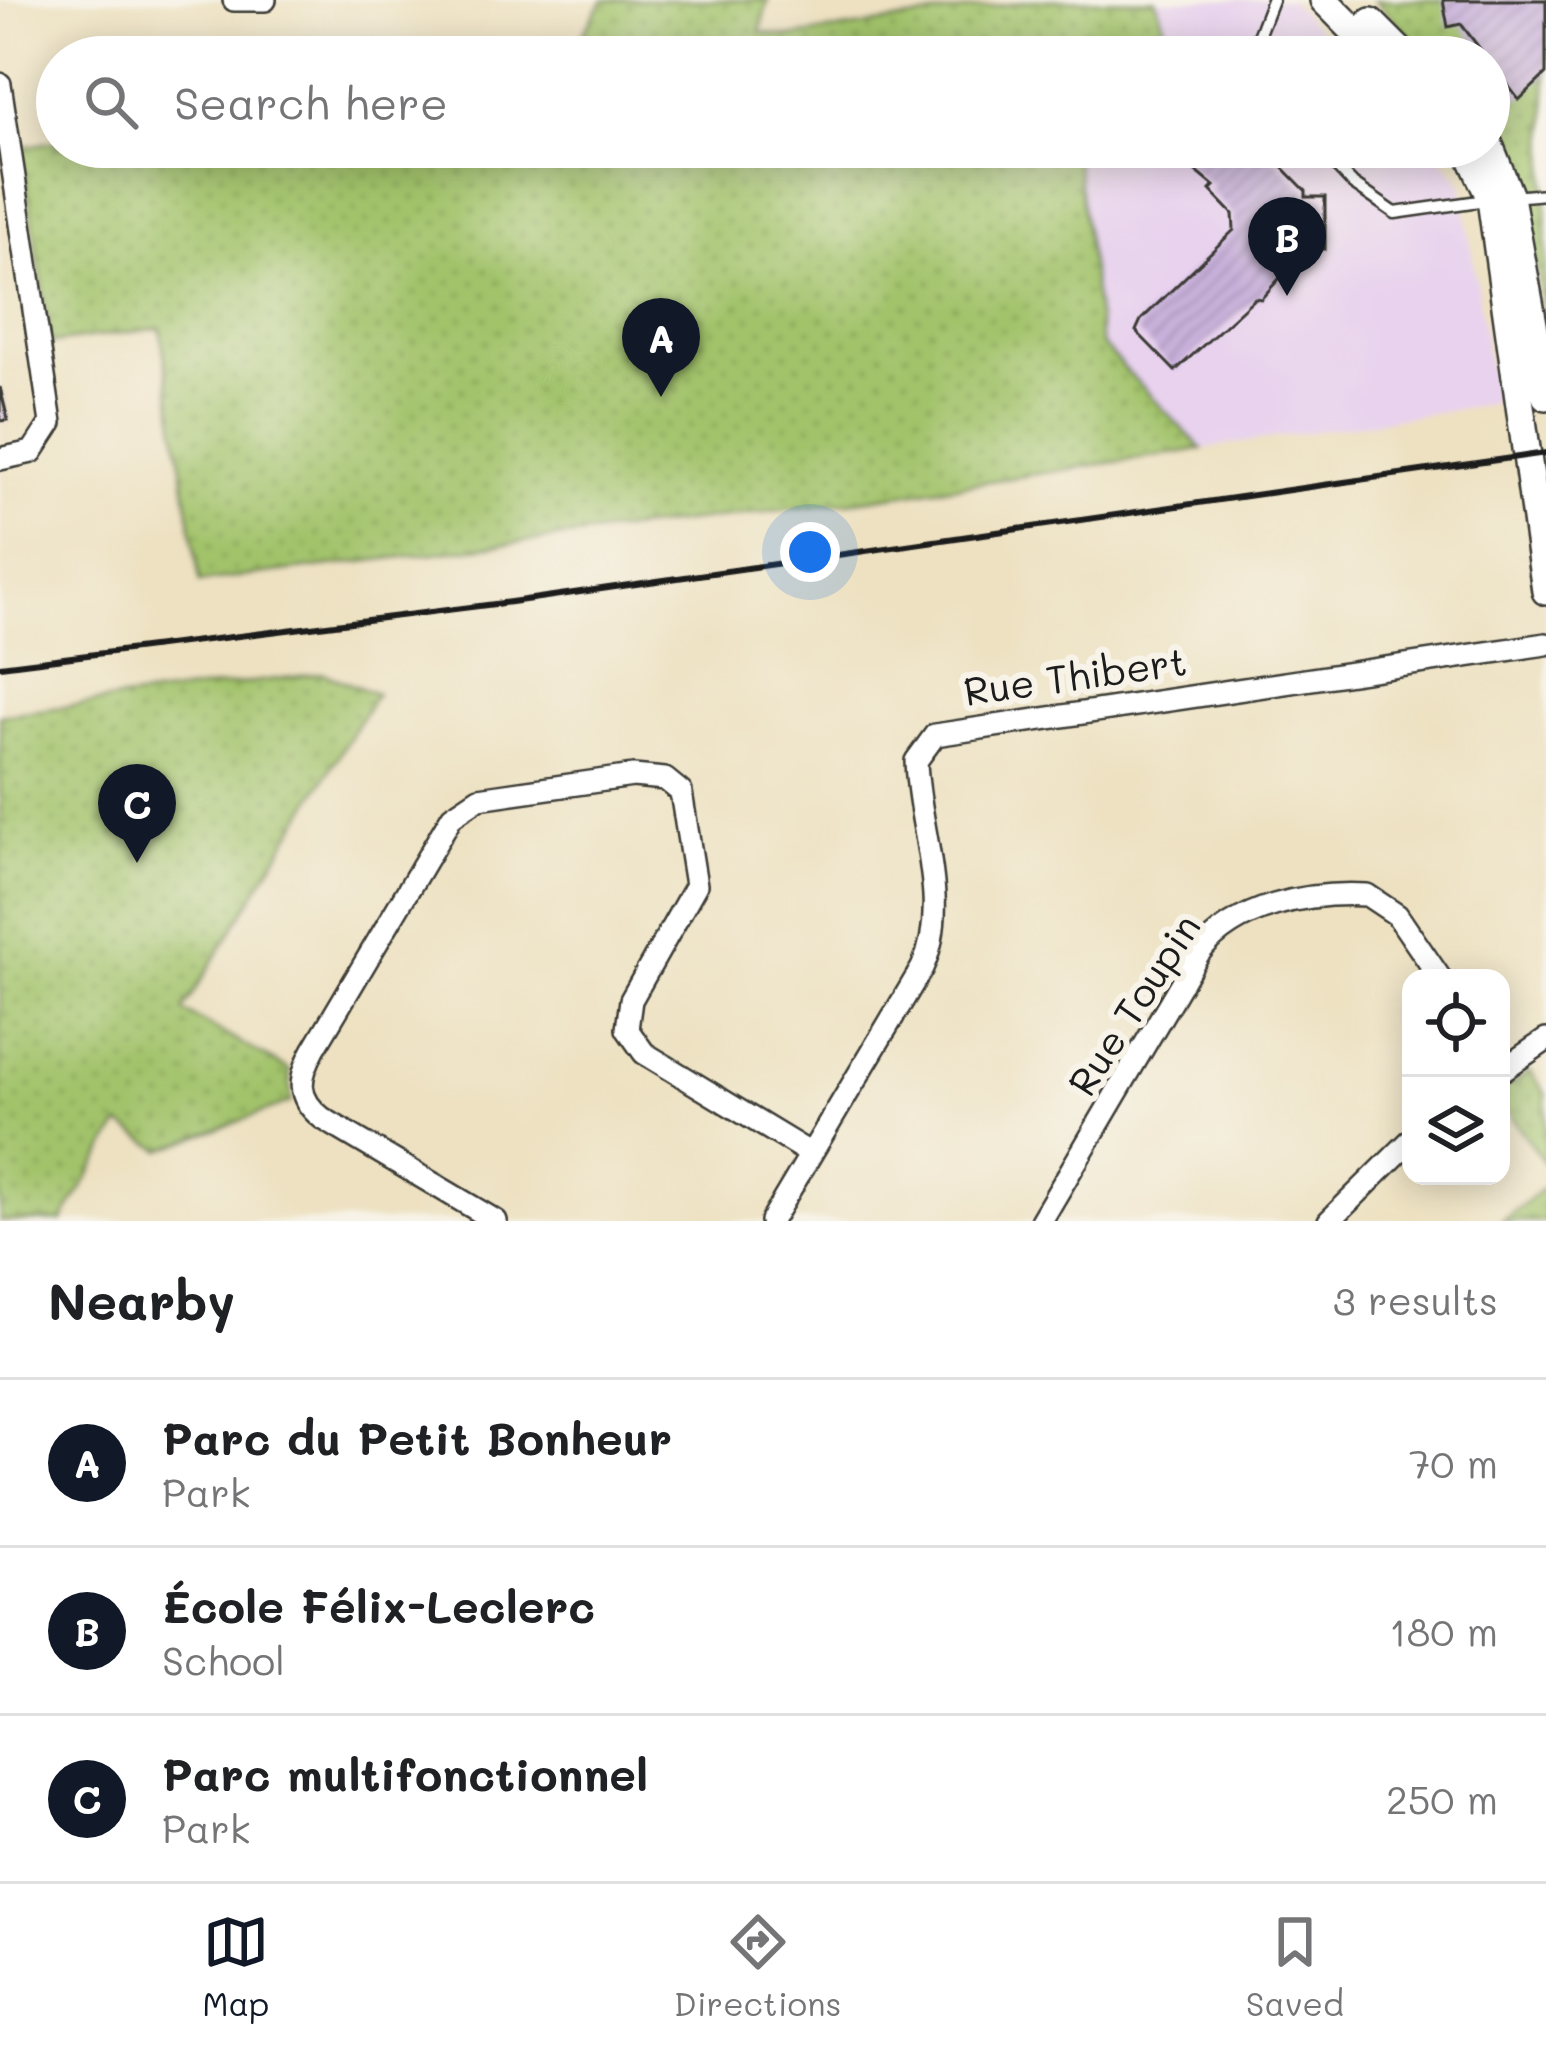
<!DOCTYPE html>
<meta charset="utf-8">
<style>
body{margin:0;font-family:Mali,sans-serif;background:#f2f2f2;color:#202124}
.controls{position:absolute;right:36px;bottom:36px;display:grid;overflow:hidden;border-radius:24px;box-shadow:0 6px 30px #0003}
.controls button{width:108px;height:108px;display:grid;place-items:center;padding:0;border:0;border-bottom:3px solid #e0e0e0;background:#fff;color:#202124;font:60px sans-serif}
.you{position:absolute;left:810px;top:552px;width:42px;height:42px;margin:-30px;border:9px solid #fff;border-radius:50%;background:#1a73e8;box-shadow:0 0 0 18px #1a73e833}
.badge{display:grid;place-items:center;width:78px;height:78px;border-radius:50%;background:#111827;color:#fff;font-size:39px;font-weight:700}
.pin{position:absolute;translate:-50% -99px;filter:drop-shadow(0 3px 6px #0008)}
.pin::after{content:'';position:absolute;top:63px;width:42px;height:36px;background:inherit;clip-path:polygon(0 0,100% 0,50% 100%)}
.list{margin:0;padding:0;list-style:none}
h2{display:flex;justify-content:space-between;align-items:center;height:156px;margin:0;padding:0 48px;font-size:51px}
h2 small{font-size:39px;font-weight:400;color:#757577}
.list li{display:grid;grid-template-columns:78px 1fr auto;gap:36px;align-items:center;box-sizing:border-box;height:168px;padding:0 48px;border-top:3px solid #e0e0e0}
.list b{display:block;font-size:45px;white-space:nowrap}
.list p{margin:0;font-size:39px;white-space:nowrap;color:#757577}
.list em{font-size:39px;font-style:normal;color:#757577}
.icon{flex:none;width:66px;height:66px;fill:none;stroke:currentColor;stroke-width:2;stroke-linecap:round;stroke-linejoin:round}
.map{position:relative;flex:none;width:1546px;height:1221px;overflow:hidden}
.search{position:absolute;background:#fff;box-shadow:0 6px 30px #0003;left:36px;right:36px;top:36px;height:132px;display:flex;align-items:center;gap:30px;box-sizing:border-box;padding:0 42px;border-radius:66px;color:#757577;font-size:45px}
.sheet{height:660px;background:#fff}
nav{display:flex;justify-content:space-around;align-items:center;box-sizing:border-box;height:168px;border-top:3px solid #e0e0e0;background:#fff;font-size:33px;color:#757577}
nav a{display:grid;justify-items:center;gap:6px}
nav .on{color:#111827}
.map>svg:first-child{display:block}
.built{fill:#e8d2ee}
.park{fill:url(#park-dots);stroke:#5f7044;stroke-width:3}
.building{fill:url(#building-hatch)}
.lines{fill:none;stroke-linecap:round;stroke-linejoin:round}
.service-casing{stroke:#3b3a35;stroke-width:15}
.minor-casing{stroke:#3b3a35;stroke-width:26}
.tertiary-casing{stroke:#3b3a35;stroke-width:32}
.service{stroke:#fff;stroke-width:10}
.minor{stroke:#fff;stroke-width:21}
.tertiary{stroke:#fff;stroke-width:27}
.rail{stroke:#1c1c1c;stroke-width:6}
.labels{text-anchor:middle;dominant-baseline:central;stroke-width:12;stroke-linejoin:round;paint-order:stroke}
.street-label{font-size:39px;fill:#1c1c1c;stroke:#f7f3e8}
</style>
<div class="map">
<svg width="1546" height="1221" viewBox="0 0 1546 1221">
<defs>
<pattern id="park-dots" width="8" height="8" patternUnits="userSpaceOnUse" patternTransform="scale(3)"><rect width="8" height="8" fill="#a2c36b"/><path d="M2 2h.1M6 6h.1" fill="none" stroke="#8ba75c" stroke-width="1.8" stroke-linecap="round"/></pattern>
<pattern id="building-hatch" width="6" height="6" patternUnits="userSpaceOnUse" patternTransform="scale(3)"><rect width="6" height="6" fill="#c8b0da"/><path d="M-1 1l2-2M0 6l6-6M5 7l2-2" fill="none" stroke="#ab97ba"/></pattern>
</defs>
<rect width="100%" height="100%" fill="#f7f3e8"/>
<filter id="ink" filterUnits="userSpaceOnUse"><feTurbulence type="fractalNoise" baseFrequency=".00833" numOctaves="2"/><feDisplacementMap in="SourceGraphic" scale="24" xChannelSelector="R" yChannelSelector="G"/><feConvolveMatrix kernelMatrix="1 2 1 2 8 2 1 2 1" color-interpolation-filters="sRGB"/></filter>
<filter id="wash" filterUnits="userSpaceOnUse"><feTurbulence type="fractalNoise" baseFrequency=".004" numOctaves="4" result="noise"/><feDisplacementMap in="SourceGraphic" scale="48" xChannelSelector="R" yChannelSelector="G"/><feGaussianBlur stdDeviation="2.7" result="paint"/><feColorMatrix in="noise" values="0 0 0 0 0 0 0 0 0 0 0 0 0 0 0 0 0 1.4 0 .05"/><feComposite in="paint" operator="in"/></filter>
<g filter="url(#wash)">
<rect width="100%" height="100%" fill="#ede1c1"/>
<path class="built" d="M1156,0H1289L1345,57H1163L1171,48Z
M1074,147H1433L1462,183L1494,403L1202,449L1101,344Z"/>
<path class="park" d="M603,0H768L760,32L790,37L1037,0H1156L1172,49L1163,57H569Z
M1375,0H1546V321L1522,175L1489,117V57H1431Z
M57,141V147H1074L1101,344L1202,449L863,500L200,582L160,328L51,343L21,147Z
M323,673L376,694L183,1011L289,1070L291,1102L162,1150L120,1125L62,1221H0V715Z
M1530,1071L1546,1094V1166L1501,1101V1092Z
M1546,1186V1221H1502Z"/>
<g id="blocks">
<path class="building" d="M1443,0H1546V74L1519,100L1461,24L1448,27Z
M1167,147H1263L1306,191V197H1325V249H1306L1261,299L1255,298L1175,371L1136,331L1141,320L1234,230L1233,214L1210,190L1214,186Z
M0,387L8,420L0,421Z"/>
</g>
</g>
<g filter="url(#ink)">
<use href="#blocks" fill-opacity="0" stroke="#3b3a35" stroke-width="3"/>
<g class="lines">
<g class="service-casing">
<path id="service" d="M1250,57L1272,0
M1318,147L1353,184L1395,213L1486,200
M1511,197L1546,194"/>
</g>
<g class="minor-casing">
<path id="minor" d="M234,0H265
M0,84L51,423L32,452L0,459
M1501,1071L1546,1040
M496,1221L322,1118C295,1097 299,1077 314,1049L452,816L479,798L633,776L665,779L681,792L696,885L631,1000L627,1029L644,1053L811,1154
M771,1221L922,968C952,903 918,829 916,761L935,735L1546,644
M1041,1221L1199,953C1236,905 1308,892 1367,895L1397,915L1440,978
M1329,1221L1411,1140"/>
</g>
<g class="tertiary-casing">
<path id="tertiary" d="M1324,0L1380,57
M1371,22L1406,57
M1489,145L1510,197L1546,396
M1467,147L1491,199L1546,591"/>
</g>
<use href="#service" class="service"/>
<use href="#minor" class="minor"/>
<use href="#tertiary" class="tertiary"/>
<path class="rail" d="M0,666L511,602L1546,453"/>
</g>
</g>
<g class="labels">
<g class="street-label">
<text transform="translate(1075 675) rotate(-8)">Rue Thibert</text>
<text transform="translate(1133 1004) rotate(-57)">Rue Toupin</text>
</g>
</g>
</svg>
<div class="controls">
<button><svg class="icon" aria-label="locate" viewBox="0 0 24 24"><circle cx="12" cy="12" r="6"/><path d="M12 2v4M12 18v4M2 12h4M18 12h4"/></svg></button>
<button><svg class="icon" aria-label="layers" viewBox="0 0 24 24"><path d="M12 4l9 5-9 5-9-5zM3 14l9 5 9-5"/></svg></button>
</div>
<div class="you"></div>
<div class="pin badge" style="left:661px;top:397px">A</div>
<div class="pin badge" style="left:1287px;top:296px">B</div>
<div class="pin badge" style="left:137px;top:863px">C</div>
<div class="search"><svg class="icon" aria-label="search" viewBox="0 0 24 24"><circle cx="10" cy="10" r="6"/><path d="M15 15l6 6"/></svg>Search here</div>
</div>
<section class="sheet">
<h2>Nearby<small>3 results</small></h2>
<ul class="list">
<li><span class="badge">A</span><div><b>Parc du Petit Bonheur</b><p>Park</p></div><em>70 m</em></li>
<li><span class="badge">B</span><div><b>École Félix-Leclerc</b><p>School</p></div><em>180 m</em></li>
<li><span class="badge">C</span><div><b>Parc multifonctionnel</b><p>Park</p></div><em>250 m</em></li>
</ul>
</section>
<nav>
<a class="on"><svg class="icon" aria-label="map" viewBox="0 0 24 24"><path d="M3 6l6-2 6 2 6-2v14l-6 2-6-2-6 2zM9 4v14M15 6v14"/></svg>Map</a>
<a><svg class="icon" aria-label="directions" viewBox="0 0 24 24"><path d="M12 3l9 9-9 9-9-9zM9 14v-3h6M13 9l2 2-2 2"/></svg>Directions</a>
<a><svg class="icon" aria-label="saved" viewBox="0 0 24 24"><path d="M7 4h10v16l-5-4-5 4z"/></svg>Saved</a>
</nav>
